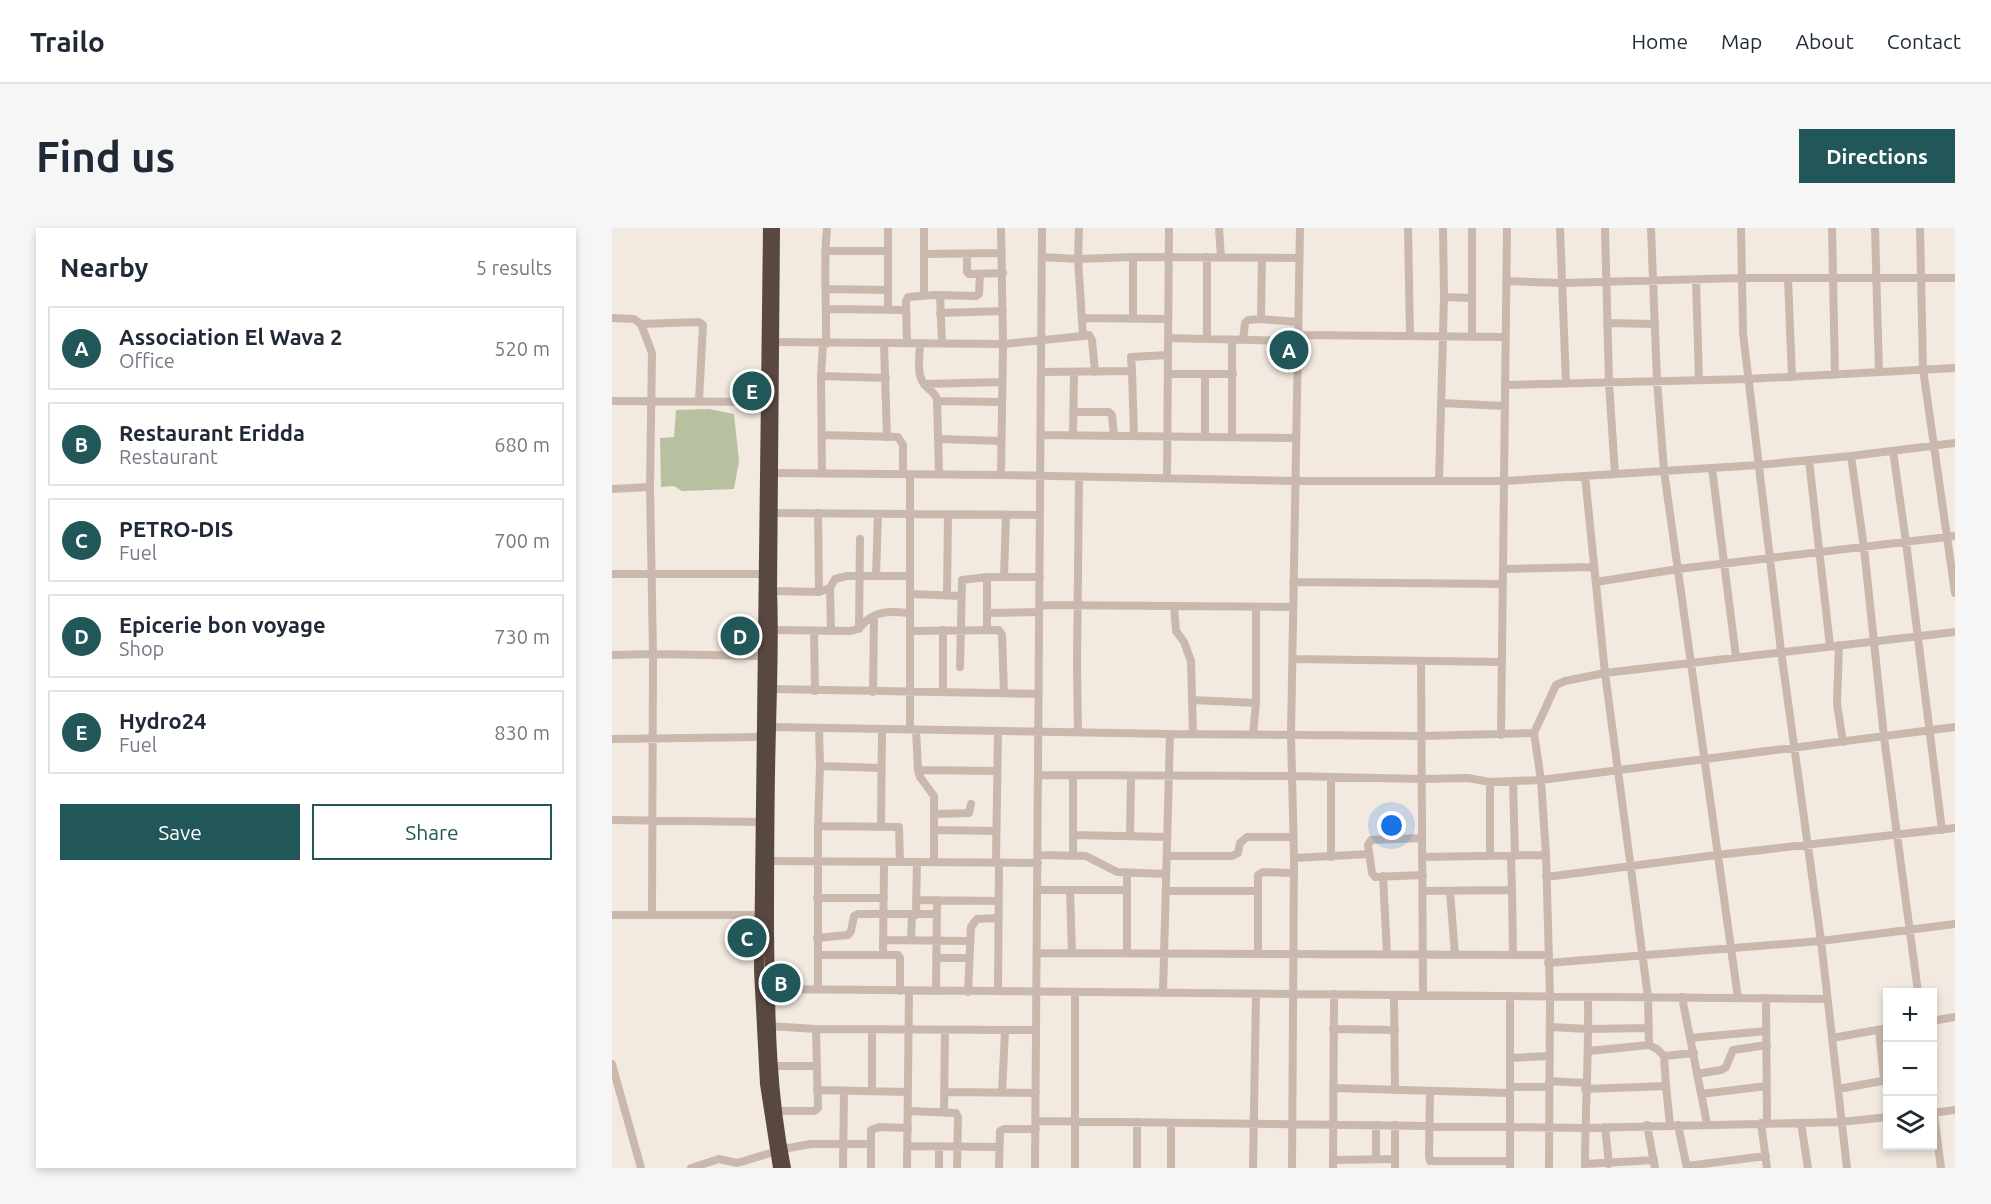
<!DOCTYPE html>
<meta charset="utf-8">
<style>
body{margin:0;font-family:Ubuntu,sans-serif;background:#f6f6f7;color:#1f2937}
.controls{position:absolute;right:18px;bottom:18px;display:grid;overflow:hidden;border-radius:0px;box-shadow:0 3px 9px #0003}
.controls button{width:54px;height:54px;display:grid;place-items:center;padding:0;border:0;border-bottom:2px solid #e0e1e3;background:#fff;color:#1f2937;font:30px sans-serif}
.you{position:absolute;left:780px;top:598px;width:21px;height:21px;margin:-15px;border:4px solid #fff;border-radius:50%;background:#1a73e8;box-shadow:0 0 0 9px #1a73e833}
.badge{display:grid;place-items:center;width:39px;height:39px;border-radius:50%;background:#215758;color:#fff;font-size:20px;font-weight:700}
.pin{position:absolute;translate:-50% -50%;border:3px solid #fff;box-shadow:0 2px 6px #0006}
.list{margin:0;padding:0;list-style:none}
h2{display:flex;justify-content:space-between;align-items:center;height:78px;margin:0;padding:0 24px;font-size:26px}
h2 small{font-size:20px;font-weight:400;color:#747a83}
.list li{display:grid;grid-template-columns:39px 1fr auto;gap:18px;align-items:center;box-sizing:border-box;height:84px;margin:0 12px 12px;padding:0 12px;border:2px solid #e0e1e3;border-radius:0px}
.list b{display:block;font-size:22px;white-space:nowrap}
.list p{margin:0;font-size:20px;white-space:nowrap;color:#747a83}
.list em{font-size:20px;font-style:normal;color:#747a83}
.actions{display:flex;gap:12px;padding:18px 24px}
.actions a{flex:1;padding:14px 0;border:2px solid #215758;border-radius:0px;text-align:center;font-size:21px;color:#215758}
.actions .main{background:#215758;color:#fff}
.icon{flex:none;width:33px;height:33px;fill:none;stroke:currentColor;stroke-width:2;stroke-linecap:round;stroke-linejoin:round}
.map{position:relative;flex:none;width:1343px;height:940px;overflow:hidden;border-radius:0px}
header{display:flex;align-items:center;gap:36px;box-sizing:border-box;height:84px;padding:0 30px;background:#fff;border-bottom:2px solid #e0e1e3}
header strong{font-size:28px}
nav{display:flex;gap:33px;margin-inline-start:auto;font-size:21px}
.intro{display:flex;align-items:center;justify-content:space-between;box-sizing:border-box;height:144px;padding:0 36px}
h1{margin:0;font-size:42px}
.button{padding:15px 27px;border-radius:0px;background:#215758;color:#fff;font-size:21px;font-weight:700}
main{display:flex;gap:36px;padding:0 36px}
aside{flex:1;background:#fff;border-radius:0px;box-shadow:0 3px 9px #0003}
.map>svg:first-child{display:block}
.park{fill:#b7c1a0}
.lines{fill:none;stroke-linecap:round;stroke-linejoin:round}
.minor{stroke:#cab8ac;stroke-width:8}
.highway{stroke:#594842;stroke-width:10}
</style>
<header>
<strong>Trailo</strong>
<nav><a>Home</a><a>Map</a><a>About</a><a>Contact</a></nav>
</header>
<div class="intro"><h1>Find us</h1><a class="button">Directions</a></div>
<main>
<aside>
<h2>Nearby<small>5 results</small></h2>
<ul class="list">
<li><span class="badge">A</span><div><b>Association El Wava 2</b><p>Office</p></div><em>520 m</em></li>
<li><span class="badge">B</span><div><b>Restaurant Eridda</b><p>Restaurant</p></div><em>680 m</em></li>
<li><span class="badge">C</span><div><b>PETRO-DIS</b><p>Fuel</p></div><em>700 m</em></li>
<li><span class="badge">D</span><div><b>Epicerie bon voyage</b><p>Shop</p></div><em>730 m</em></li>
<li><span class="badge">E</span><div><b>Hydro24</b><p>Fuel</p></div><em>830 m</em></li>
</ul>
<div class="actions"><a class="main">Save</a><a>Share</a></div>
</aside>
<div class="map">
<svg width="1343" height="940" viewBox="0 0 1343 940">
<rect width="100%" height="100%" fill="#f2e9e0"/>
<path class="park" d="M97,181L122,186L127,233L122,261L70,263L62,258L49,259L48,210L62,209L64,182Z"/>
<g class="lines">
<path class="minor" d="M389,0L391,116L389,247
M607,0L609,30
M796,0L798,108
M860,0V108
M948,0L954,156
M993,0L997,155L1003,246
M1039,0L1045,153L1052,243L1126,770
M1129,0L1131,105L1169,423L1209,713L1235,940
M1220,0L1223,147
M1263,0L1267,144
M1308,0L1311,141L1343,365
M213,23H276
M312,26L390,25
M355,26V44L357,46L391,45
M430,29L466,31L521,29L687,30
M1176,51L1180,149
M1084,52L1087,152
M894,53L950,55L1129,50H1343
M215,61L276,62
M312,67V0
M328,67L330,115
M832,69L860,70
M215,81L294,82
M276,81V0
M328,85L391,83
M0,90L22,91L29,96L40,125L38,259L41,426L40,687
M470,90L556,91
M521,91V29
M649,91L650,30
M995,95L1043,96
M29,96L87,94L91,97L87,173
M685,107L894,109
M471,108L477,107L480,112L483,144
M556,110L685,113
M595,111V29
M620,112V209
M631,112L633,95L636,92L649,91L685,94
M163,114L391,116L471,108L466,31L467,0
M295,115L294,73L296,69L322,67L364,68L367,66L368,46
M308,115C308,127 304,146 312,156C316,162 322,163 325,171L327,246
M214,116C215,78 211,38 215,0
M272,116L275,209
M520,143L519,129L556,127
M429,144L520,143L522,208
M556,146H621
M209,148L274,150
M312,156L390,154
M894,157L1136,151L1343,140
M0,173L154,174
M325,173L389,174
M829,175L893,178
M461,184H497L500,187L502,208
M210,207L286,209L291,217V246
M429,207L684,210
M461,207L462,144
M593,209V146
M326,211L389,213
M1281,223L1294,314L1330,602
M1239,228L1252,320L1272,509L1306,764
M1197,232L1218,418
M1100,240L1124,429
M210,244L209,148L211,116
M160,245L389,247L684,253H893L1147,237L1239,228L1343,215
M973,248L993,445L1036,769L1037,817
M555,251L557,0
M827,253L832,69L831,0
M0,261L38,259
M160,285L428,287
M206,285L207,364
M891,341L982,339
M0,346H152
M264,348L266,286
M392,349L394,287
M681,354L891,356
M984,354L1066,341L1343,308
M218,360L219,403
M160,363L207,364L218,360L223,351L235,348H298
M298,366L349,368
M335,367L336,287
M428,377L680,379
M562,378L564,403L572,414L579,433L581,506
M375,385L427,384
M247,401L248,311
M162,402L238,403C251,401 248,396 258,390C270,382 284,384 298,385
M331,402V464
M375,402V349
M202,403L203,463
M298,403L387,402L390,407L392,465
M1227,417L1225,476L1231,514
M0,427L41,426L152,428
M681,431L890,434
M809,433L811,767
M348,439L350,352L375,349H428
M160,461L427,466
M261,464L262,388
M580,472L644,475
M159,499L558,506L809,508L922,505
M207,500L208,538L206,598L287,599L288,634
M298,502V247
M304,502L306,542L308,549L322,568V634
M466,504L465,436L467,249
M641,506L644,475V379
M889,507L895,0
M0,511L150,509
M208,538L270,540
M306,542L385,543
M426,547L680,548L809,551L856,550L878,554L929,552L1343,499
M901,553L903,628
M878,554V628
M323,586L357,585L359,576
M0,592L150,594
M206,598V762
M269,599L270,501
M322,602L384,603
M461,607L555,609
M518,608L519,548
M810,610L759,612L756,617L760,645L763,649L811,647
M426,627L474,628L505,644L554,646
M461,627V547
M555,628H620L626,625L628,615L635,609H681
M899,628L900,662
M719,629V549
M810,629L934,627
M682,630L757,626
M157,633L426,635
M384,634L386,503
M515,645V725
M771,648L775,726
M934,649L1105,627L1343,600
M425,662H515
M458,663L460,725
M554,663H645
M811,663L900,662L901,727
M838,663L843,727
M205,670H272
M304,672L387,673
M0,687H148
M304,687L305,634
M205,710L236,707L239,703L242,688L246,686H324
M271,712L358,713
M299,712L300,686
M426,725L935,727
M271,726L272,634
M646,726V647L651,644L682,645
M206,727H286L288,730V763
M324,730H357
M936,735L1209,713L1343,696
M155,761L1215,771
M324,763L325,672
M386,763L387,634
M356,764L359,699L365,691L387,690
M551,765L558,506
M782,767L783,862
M1070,769L1095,896
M1154,770L1155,895
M1320,793L1343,789
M157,798L204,801L424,802
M938,799L977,801L1037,800
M260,801V863
M721,801L783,802
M1078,810L1154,803
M1220,810L1276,800
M976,823L1037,817L1045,821L1052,828L1082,825
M898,830L938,828
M0,836L29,940
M160,838H204
M1085,846L1109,842L1114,839L1121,822L1155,817
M937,853L974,855
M1054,858L1058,897
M898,859H937
M721,860L898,865
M973,861L1054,858L1052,828
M1226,861L1270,853L1272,851L1267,802
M205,862L296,864
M818,863L817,928L818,933H898
M332,864L424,865
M390,865L393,802
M1089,866L1155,858
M1320,871L1329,940
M164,883H202L206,880L204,801
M296,883L344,885L346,889L345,940
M332,883L333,802
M1320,885L1343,882
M424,893L972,900L1229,894L1276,889
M559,895V940
M1149,895L1155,940
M1189,895L1196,940
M764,897V931
M1035,897L1043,940
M1066,897L1075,940
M993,899L997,936
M296,918L386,919
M170,921L199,916H259
M721,932L783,931
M973,936L1042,932
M1075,938L1154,928
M79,940L107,931L125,935L162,924
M231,940L232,863
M259,940V902L267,899L296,900
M295,940L297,763
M327,940V919
M387,940L388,903L392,901H424
M423,940L430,0
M463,940V764
M525,940V894
M641,940L644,766
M680,940L682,630L679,506L688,0
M721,940L722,766
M783,940V897
M898,940V768
M937,940L938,768L934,627L929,552L922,505L944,457L953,453L993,445L1343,404
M973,940C973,883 977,826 976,769"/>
<path class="highway" d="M156,0L147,742L153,856L166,940
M163,0L160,363C162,409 160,454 159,500C157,568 157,636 157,704C158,784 158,862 174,940"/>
</g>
</svg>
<div class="controls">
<button>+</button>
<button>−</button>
<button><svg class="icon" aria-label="layers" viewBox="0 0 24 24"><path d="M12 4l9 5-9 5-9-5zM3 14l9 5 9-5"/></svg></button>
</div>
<div class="you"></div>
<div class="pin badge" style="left:677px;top:122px">A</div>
<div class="pin badge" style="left:169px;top:755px">B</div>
<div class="pin badge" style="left:135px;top:710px">C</div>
<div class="pin badge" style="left:128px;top:408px">D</div>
<div class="pin badge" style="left:140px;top:163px">E</div>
</div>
</main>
